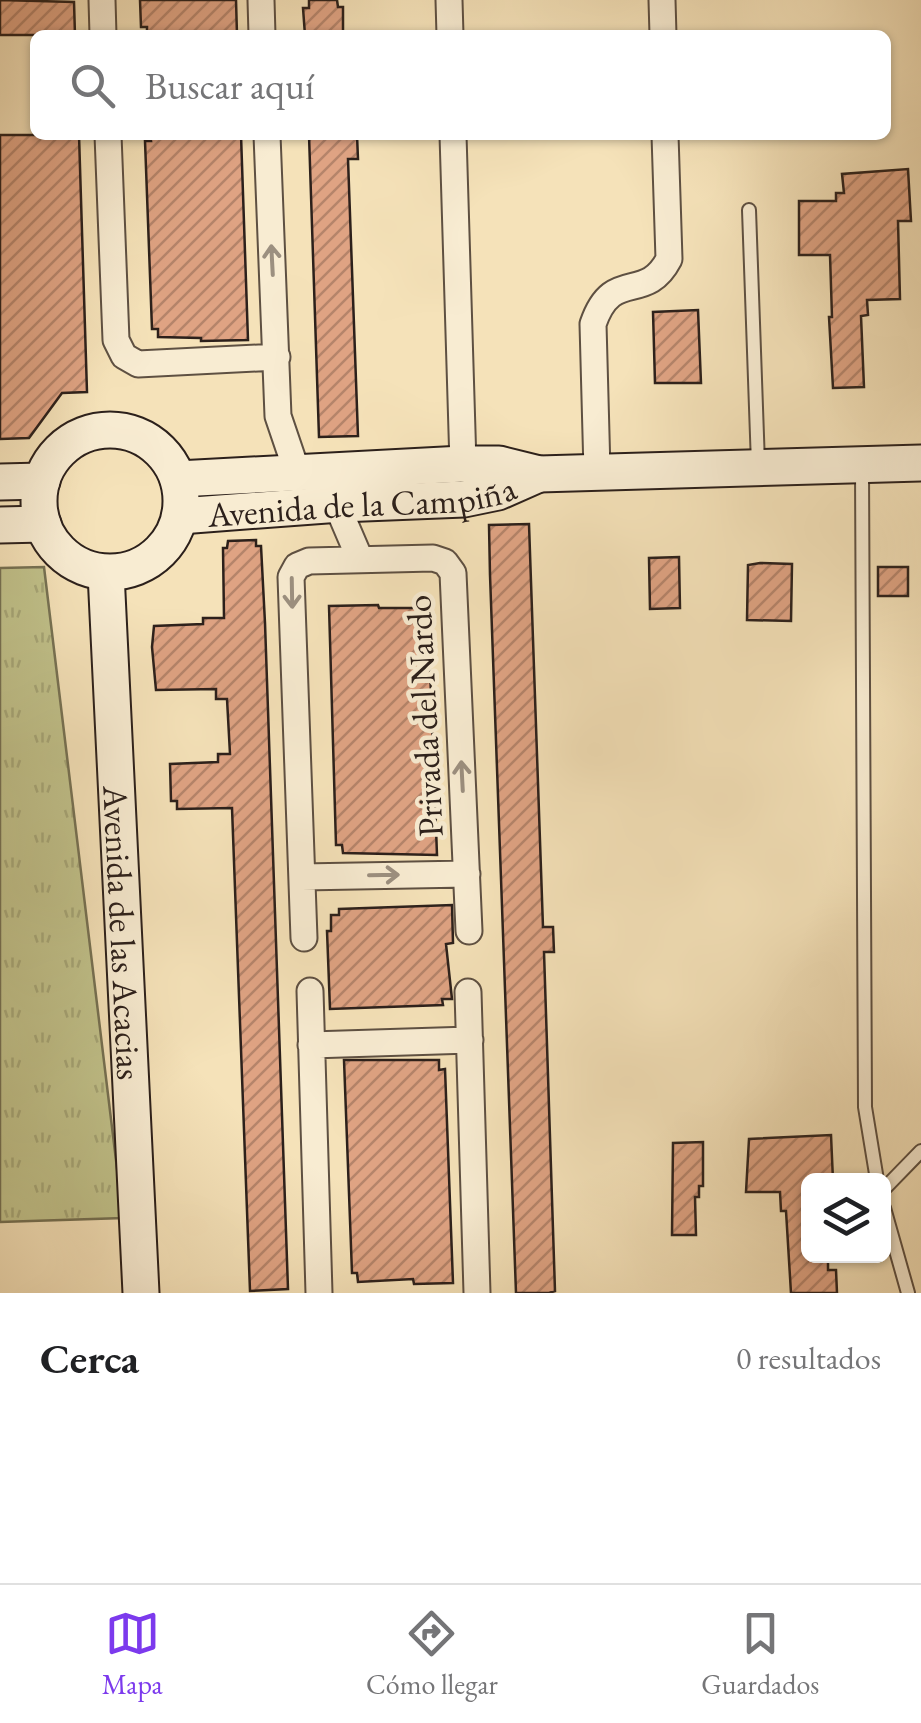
<!DOCTYPE html>
<html lang="es">
<meta charset="utf-8">
<style>
body{margin:0;font-family:"EB Garamond",serif;background:#f6f6f6;color:#202124}
.controls{position:absolute;right:30px;bottom:30px;display:grid;overflow:hidden;border-radius:15px;box-shadow:0 2px 8px #0004}
.controls button{width:90px;height:90px;display:grid;place-items:center;padding:0;border:0;border-bottom:2px solid #e0e0e0;background:#fff;color:#202124;font:50px sans-serif}
.list{margin:0;padding:0;list-style:none}
h2{display:flex;justify-content:space-between;align-items:center;height:130px;margin:0;padding:0 40px;font-size:42px}
h2 small{font-size:32px;font-weight:400;color:#757577}
.icon{flex:none;width:55px;height:55px;fill:none;stroke:currentColor;stroke-width:2;stroke-linecap:round;stroke-linejoin:round}
.map{position:relative;flex:none;width:921px;height:1293px;overflow:hidden}
.search{position:absolute;background:#fff;box-shadow:0 2px 8px #0004;left:30px;right:30px;top:30px;height:110px;display:flex;align-items:center;gap:25px;box-sizing:border-box;padding:0 35px;border-radius:15px;color:#757577;font-size:38px}
.sheet{height:290px;background:#fff}
nav{display:flex;justify-content:space-around;align-items:center;box-sizing:border-box;height:140px;border-top:2px solid #e0e0e0;background:#fff;font-size:28px;color:#757577}
nav a{display:grid;justify-items:center;gap:5px}
nav .on{color:#7c3aed}
.map>svg:first-child{display:block}
.grass{fill:url(#grass-tufts);stroke:#767153;stroke-width:2.5}
.building{fill:url(#building-hatch);stroke:#2c201b;stroke-width:2.5}
.lines{fill:none;stroke-linecap:round;stroke-linejoin:round}
.lane-casing{stroke:#5e5042;stroke-width:16}
.street-casing{stroke:#5e5042;stroke-width:29}
.secondary-casing{stroke:#2c201b;stroke-width:39}
.lane{stroke:#f8ecd2;stroke-width:12}
.street{stroke:#f8ecd2;stroke-width:25}
.secondary{stroke:#f8ecd2;stroke-width:35}
.oneway{stroke:#9c9080}
.labels{text-anchor:middle;dominant-baseline:central;stroke-width:9;stroke-linejoin:round;paint-order:stroke}
.street-label{font-size:35px;fill:#2c201b;stroke:#f8ecd2}
</style>
<div class="map">
<svg width="921" height="1293" viewBox="0 0 921 1293">
<defs>
<pattern id="grass-tufts" width="24" height="20" patternUnits="userSpaceOnUse" patternTransform="scale(2.5)"><rect width="24" height="20" fill="#c1c28b"/><path d="M3 7l-1-3M5 7V3M7 7l1-3M15 17l-1-3M17 17v-4M19 17l1-3" fill="none" stroke="#a6a677"/></pattern>
<pattern id="building-hatch" width="6" height="6" patternUnits="userSpaceOnUse" patternTransform="scale(2.5)"><rect width="6" height="6" fill="#dfa383"/><path d="M-1 1l2-2M0 6l6-6M5 7l2-2" fill="none" stroke="#b5846a"/></pattern>
</defs>
<rect width="100%" height="100%" fill="#f5e2b9"/>
<filter id="stains"><feTurbulence type="fractalNoise" baseFrequency=".002" numOctaves="4"/><feColorMatrix values="0 0 0 0 .2 0 0 0 0 .09 0 0 0 0 .02 0 0 0 .5 -.17"/></filter>
<radialGradient id="worn" r=".72"><stop offset=".6" stop-color="#630" stop-opacity="0"/><stop offset="1" stop-color="#630" stop-opacity=".3"/></radialGradient>
<path class="grass" d="M44,567L123,1218L0,1222V568Z"/>
<path class="building" d="M0,0L74,2L75,35H0Z
M140,0H236L237,35H147V27H141Z
M309,0H337L338,7H343V35H305L303,8H309Z
M0,135H79L87,392L62,393L29,438L0,439Z
M150,135H241L248,340L201,341V338L158,337V329H152L145,141H151Z
M309,135H357L358,159H348L358,436L319,437Z
M908,169L911,221H898L900,299L867,300L868,315L861,316L864,387L833,388L829,317H832L830,255H799V201H836V193H844L842,174Z
M698,310L701,383H655L653,312Z
M529,524L543,927H553L554,952H544L555,1291L549,1293H516L490,575L489,525Z
M256,540V546H261L265,623L288,1289L250,1291L232,808L177,809V801H171L170,764L218,762V754H230L227,699H216V689L156,690L152,647L154,626L203,624V618H224L223,548H227L228,541Z
M679,557L680,608L650,609L649,558Z
M760,563L792,564L791,621L747,620L748,565Z
M878,567H908V596H878Z
M378,605L379,608H422V615H428L437,855L343,853L342,845H336L329,606Z
M452,905L453,943L446,944L452,999H442L443,1005L330,1009L327,931H331V915H339V909Z
M344,1060H439V1070L445,1069L453,1283L414,1284L413,1279L358,1282L357,1273H352Z
M831,1135L833,1180H808V1256H828V1270H836L837,1293H791L786,1211H781L780,1192H746L749,1139Z
M703,1142V1186H699V1197H695L696,1235H672L673,1143Z"/>
<g class="lines">
<g class="lane-casing">
<path id="lane" d="M749,210L758,464
M862,469L865,1107L877,1180
M884,1189L921,1151
M884,1208L908,1293"/>
</g>
<g class="street-casing">
<path id="street" d="M102,0L103,35
M261,0L262,35
M449,0L450,35
M662,0L663,35
M108,135L116,340L124,356L138,364L277,357
M267,135L278,416L297,472
M453,135L463,464
M597,471L593,324C613,266 645,305 669,259L665,135
M340,489L339,510L360,559
M302,877L467,874
M304,938L291,577L297,566L309,561L433,558L445,562L453,573L469,931
M310,991L319,1293
M468,992L477,1293
M311,1045L470,1040"/>
</g>
<g class="secondary-casing">
<g id="secondary">
<circle cx="110" cy="501" r="71"/>
<path d="M178,479L463,464H499L539,474L921,463"/>
<path d="M0,482L42,481"/>
<path id="s1" d="M180,516L340,504L464,499L498,492L539,474"/>
<path d="M0,525L43,524"/>
<path id="s2" d="M106,573L141,1293"/>
</g>
</g>
<use href="#lane" class="lane"/>
<use href="#street" class="street"/>
<use href="#secondary" class="secondary"/>
</g>
<defs><path id="oneway-shaft" d="M-6 0H5M1.5-3L5.5 0L1.5 3" fill="none" stroke-width="1.6" stroke-linecap="round" stroke-linejoin="round" transform="scale(2.5)"/></defs>
<g class="oneway">
<use href="#oneway-shaft" transform="translate(272 260) rotate(-93)"/>
<use href="#oneway-shaft" transform="translate(292 593) rotate(89)"/>
<use href="#oneway-shaft" transform="translate(462 776) rotate(-93)"/>
<use href="#oneway-shaft" transform="translate(384 875) rotate(-1)"/>
</g>
<g class="labels">
<g class="street-label">
<text stroke="none"><textPath href="#s1" startOffset="182">Avenida de la Campiña</textPath></text>
<text transform="translate(424 716) rotate(-93)">Privada del Nardo</text>
<text stroke="none"><textPath href="#s2" startOffset="360">Avenida de las Acacias</textPath></text>
</g>
</g>
<rect width="100%" height="100%" filter="url(#stains)"/>
<rect width="100%" height="100%" fill="url(#worn)"/>
</svg>
<div class="controls">
<button><svg class="icon" aria-label="layers" viewBox="0 0 24 24"><path d="M12 4l9 5-9 5-9-5zM3 14l9 5 9-5"/></svg></button>
</div>
<div class="search"><svg class="icon" aria-label="search" viewBox="0 0 24 24"><circle cx="10" cy="10" r="6"/><path d="M15 15l6 6"/></svg>Buscar aquí</div>
</div>
<section class="sheet">
<h2>Cerca<small>0 resultados</small></h2>
<ul class="list">
</ul>
</section>
<nav>
<a class="on"><svg class="icon" aria-label="map" viewBox="0 0 24 24"><path d="M3 6l6-2 6 2 6-2v14l-6 2-6-2-6 2zM9 4v14M15 6v14"/></svg>Mapa</a>
<a><svg class="icon" aria-label="directions" viewBox="0 0 24 24"><path d="M12 3l9 9-9 9-9-9zM9 14v-3h6M13 9l2 2-2 2"/></svg>Cómo llegar</a>
<a><svg class="icon" aria-label="saved" viewBox="0 0 24 24"><path d="M7 4h10v16l-5-4-5 4z"/></svg>Guardados</a>
</nav>
